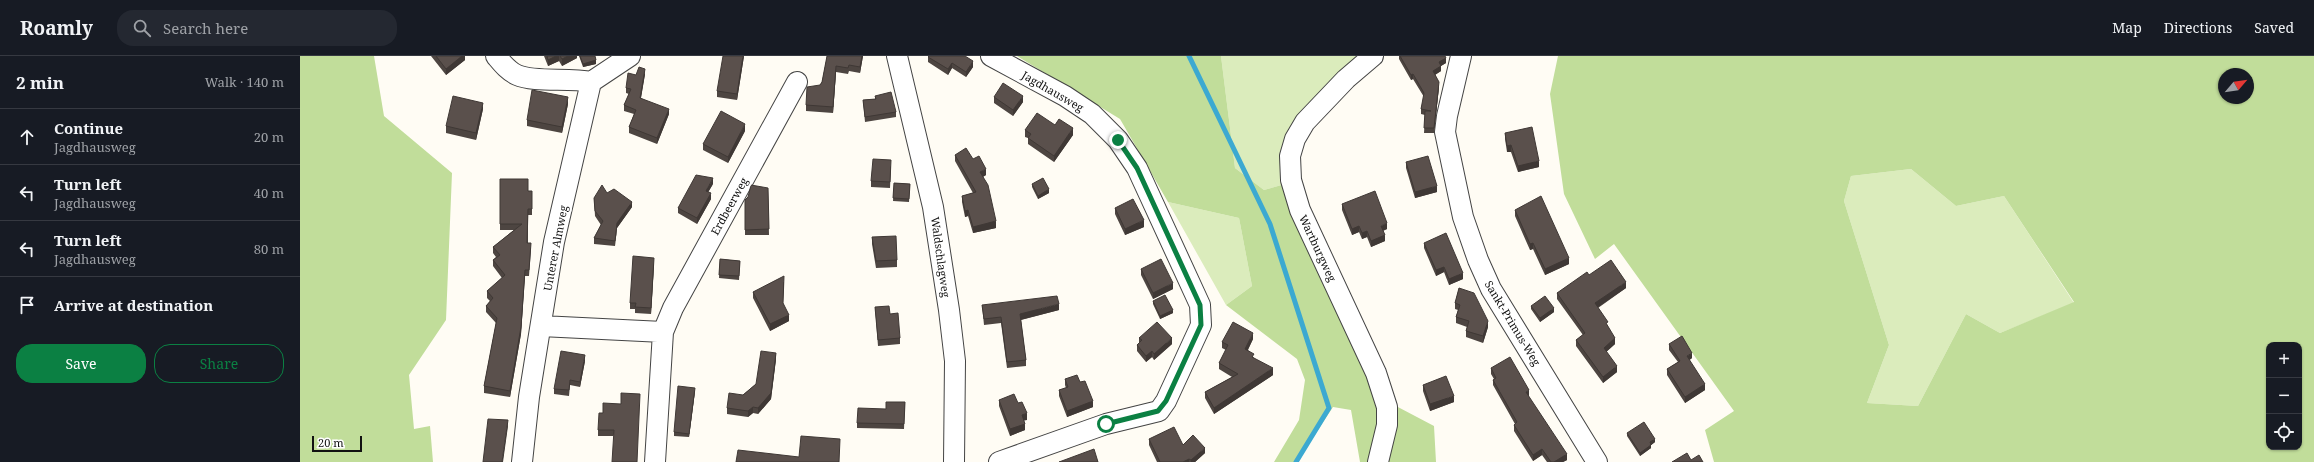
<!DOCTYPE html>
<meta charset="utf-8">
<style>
body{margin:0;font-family:"Noto Serif",serif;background:#242831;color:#f1f3f6}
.controls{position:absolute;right:12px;bottom:12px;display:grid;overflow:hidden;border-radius:8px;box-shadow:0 1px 3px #0004}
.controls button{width:36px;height:36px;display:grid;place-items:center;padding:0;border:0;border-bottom:1px solid #363941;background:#171b24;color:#f1f3f6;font:20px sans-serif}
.compass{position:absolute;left:1918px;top:12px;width:36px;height:36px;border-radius:50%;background:#171b24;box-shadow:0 1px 3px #0004;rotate:61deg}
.scale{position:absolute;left:12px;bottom:10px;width:50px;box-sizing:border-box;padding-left:4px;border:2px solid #111;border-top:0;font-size:11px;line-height:14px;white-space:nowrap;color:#111;-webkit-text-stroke:3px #fff;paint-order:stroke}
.stop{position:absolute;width:12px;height:12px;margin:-9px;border:3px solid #0b8043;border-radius:50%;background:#fff}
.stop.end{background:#0b8043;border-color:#fff;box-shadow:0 1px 4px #0008}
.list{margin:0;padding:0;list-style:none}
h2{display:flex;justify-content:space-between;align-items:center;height:52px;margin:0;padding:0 16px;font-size:17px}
h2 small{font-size:13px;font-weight:400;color:#9ea1a6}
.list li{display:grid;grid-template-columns:26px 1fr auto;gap:12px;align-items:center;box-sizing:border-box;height:56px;padding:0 16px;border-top:1px solid #363941}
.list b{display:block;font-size:15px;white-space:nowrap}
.list p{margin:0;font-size:13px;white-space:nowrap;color:#9ea1a6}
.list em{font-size:13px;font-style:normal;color:#9ea1a6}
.actions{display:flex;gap:8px;padding:12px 16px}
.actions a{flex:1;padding:9px 0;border:1px solid #0b8043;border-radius:16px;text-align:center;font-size:14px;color:#0b8043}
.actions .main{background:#0b8043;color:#fff}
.icon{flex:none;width:22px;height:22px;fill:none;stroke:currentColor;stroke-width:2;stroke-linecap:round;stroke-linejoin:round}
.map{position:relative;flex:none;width:2014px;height:406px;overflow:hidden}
header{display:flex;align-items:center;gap:24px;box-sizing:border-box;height:56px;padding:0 20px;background:#171b24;border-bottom:1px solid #363941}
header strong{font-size:19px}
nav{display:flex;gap:22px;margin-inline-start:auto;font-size:14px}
.search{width:280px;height:36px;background:#242831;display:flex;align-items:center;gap:10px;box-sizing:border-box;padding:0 14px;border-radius:16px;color:#9ea1a6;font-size:15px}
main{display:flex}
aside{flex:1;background:#171b24}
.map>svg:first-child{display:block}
.green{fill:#dbecbc}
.forest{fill:#c1dd9a;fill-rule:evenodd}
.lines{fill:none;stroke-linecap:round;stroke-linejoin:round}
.stream{stroke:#3ca9d1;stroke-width:5}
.minor-casing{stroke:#444;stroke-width:22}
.minor{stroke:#fff;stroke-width:20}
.wall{fill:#4d4541}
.shaded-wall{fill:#3f3835}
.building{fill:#5a504c;stroke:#3f3835}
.route{stroke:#0b8043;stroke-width:5}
.labels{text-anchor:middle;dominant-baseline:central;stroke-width:4;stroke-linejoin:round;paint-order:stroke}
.street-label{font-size:11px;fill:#111;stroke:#fff}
</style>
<header>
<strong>Roamly</strong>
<div class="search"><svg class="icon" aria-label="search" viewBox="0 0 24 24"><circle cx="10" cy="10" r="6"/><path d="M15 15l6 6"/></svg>Search here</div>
<nav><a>Map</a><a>Directions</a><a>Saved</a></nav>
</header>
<main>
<aside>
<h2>2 min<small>Walk · 140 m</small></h2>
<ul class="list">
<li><svg class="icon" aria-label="ahead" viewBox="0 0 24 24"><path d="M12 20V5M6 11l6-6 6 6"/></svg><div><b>Continue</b><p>Jagdhausweg</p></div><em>20 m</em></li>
<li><svg class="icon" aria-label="left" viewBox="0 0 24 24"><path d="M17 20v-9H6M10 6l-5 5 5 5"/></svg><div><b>Turn left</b><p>Jagdhausweg</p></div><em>40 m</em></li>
<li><svg class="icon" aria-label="left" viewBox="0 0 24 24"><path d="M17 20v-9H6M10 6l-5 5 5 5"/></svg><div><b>Turn left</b><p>Jagdhausweg</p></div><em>80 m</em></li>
<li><svg class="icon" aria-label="arrive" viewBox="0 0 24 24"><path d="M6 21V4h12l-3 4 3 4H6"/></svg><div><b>Arrive at destination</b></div></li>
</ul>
<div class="actions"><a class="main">Save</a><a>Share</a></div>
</aside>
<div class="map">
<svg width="2014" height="406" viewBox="0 0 2014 406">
<rect width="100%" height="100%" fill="#fffcf4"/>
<path class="green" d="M921,0H1058L989,76L985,128L964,134L935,112Z
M1611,113L1656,150L1704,140L1774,247L1700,277L1666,258L1618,350L1567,347L1589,289L1544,145L1551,120Z
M868,146L939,162L952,230L926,249Z"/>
<path class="forest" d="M0,0H74L84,60L152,117L146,264L109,319L114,373L130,370L133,406H0Z
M717,0H921L935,112L964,134L985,128L1077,340L1134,370L1136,406H1060L1051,354L1033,351L997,406H974L999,364L1005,324L997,303L926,249L952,230L939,162L868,146L820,63Z
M1258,0H2014V406H1414L1405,374L1434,355L1314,188L1295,203L1264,138L1250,38ZM1924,18H1948V42H1924ZM1611,113L1656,150L1704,140L1774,246L1700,277L1666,258L1618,350L1567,347L1589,289L1544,145L1551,120ZM1969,289H1999V391H1969Z"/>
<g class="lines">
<path class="stream" d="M889,0L970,168L1029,352L996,406"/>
<g class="minor-casing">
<path id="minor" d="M196,0C202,7 208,15 217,19C235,27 269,21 291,26
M597,0L633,151L649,254L655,305L654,406
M691,0L765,40L792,58L818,84L837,112L900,249L901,269L866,345L859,355L806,368L699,406
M1073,0L1046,23L1005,66L995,83L990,100L991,124L1000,154L1076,317L1087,351V369L1078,406
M1161,0L1147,60L1145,76L1163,161L1178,204L1191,233L1297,406
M241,270L363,276
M222,406L229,341L254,186L291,26L330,0
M355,406L363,276L373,252L497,26"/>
</g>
<use href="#minor" class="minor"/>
</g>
<path class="wall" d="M131,0H165V4L146,19Z
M244,0H277V2L262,10L259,5L248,10Z
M279,0H295L296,8L283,11Z
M444,0L437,44L417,41V35Z
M527,0H563L560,17L549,15L548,18L536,16L533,57L506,55V49L522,26Z
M1099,0H1145L1146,7L1141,10V15L1135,19L1139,31L1134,77H1124L1125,59L1121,58V53L1124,41L1113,23L1111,24L1099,3Z
M628,1L673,11L666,21L652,12L648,19L628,6Z
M345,18L341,42L369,58L357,88L329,77V71L334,58L324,55V49L329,38L326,37V32L336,19Z
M575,40L596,56V61L565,66L563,44L575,43Z
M694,41L723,46L713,60L694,47Z
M268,48L262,77L227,70V64Z
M183,53L176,84L146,77V70Z
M755,69L773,79L754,106L728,88V82L725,81V74Z
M445,75L428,107L403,94V88Z
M1205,77L1239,111L1218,116L1211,96H1207L1205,83Z
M655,99L673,103L686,119L683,121L696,172L673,177L668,160L665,161L662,146V140L673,137L655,105Z
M1106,106L1137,136L1115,142L1106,112Z
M591,110L590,132L571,131V125Z
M200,123L228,135H232V159H228V187L231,193L229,220H225L221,278L210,341L184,337V330L196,267L186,256V250L190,245L187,242V235L202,222L193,210V204L196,201L193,197V191L214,174H200Z
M594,127L610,128L609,146L593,145Z
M413,128L408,136L411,143L397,168L378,157V152Z
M732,128L749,137L738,143L732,131Z
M468,132L469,179H445V144Z
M307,137L332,151L317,172L315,190L294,188V182L301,169L295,160L294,142Z
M1042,148L1087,173L1083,175L1085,185L1071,191L1067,181L1062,183L1059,176L1052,179L1042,154Z
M815,152L844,171L825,179L815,158Z
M1215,154L1269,208L1245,219L1233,193L1230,194L1215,160Z
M572,181L597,204V211L576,212L572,188Z
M1124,187L1163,223L1149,229L1144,216L1136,220L1124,192Z
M420,203L440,205L439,224L419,222Z
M354,208L351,258L335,257V253H330V247Z
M841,213L873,233L853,243L841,219Z
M1289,219L1326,232L1298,252L1308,271L1315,288L1306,296L1317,316L1303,327L1276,290V284L1283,279L1257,243V237Z
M484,226L483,247L489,265L470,275L453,242V236Z
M1159,232L1188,271L1183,287L1166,281V275L1167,271L1156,267V261L1158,254L1155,253V247Z
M853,245L873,257L860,263L853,248Z
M682,249L759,254L721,264L726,304V310L707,312L701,267L684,269Z
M1231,250L1254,256L1240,266L1231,253Z
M575,251L590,258L600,282V288L578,290Z
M839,282L872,288L854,304L852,301L846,306L837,295V289L839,287Z
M953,283L948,294L954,302L973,319L914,358L905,342V336L932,321L919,313V307L926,294L922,292V286Z
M1369,288L1392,302L1389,304L1405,334L1385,347L1367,319V313L1378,306L1369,294Z
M476,303L471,343L458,358L453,357L448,361L427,358V352L456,328Z
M285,305L280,331L270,329L269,340L254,338V333Z
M1191,312L1229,340L1228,341L1267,404L1263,406H1247L1242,399L1233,405L1214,375V369L1215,368L1193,329V324L1194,323L1191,318Z
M765,323L780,326L793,351L767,361L759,340V334L766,332L765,329Z
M1123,329L1154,346L1130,355L1123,335Z
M395,335L389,381L374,380V376Z
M340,338L313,380H298V374L303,357Z
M699,344L718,347L727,364H724L725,374L710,380L699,350Z
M605,346L604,373L557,372V367L586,353Z
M1327,377L1355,386L1351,389V392L1340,400L1327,380Z
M849,383L883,389L905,397L895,406H857L849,389Z"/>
<path class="shaded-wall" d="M162,0H165V4L146,19V13Z
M256,0H259V5L248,10V4Z
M268,0H277V2L262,10V3Z
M443,0H444L437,44V38Z
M562,0H563L560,17V11Z
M1146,2V7L1139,11V6Z
M296,4V8L283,11V8Z
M673,5V11L666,21V16Z
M652,7V12L648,19V13Z
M536,10V16L533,57V51Z
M1141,10V15L1133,20V15Z
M345,13V18L340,47V42Z
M1113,18V23L1111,24V19Z
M1139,26V31L1134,77V72Z
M723,40V46L713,60V54Z
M268,41V48L262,77V71Z
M183,47V53L176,84V77Z
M369,53V58L357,88V82Z
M445,68V75L428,107V101Z
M773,72V79L754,106V100Z
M1211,89V96H1207V90Z
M1239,105V111L1218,116V110Z
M686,113V119L680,122V116Z
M413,122V128L406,140V135Z
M1137,130V136L1115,142V136Z
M749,133V137L738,143V140Z
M411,137V143L397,168V162Z
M332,146V151L317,172L315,190L317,167Z
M668,154V160L665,161V155Z
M844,164V171L825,179V173Z
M696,165V172L673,177V171Z
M1087,167V173L1081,175V170Z
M1059,170V176L1052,179V173Z
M1067,175V181L1062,183V177Z
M1085,179V185L1071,191V185Z
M1233,187V193L1230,194V188Z
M354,202V208L351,258V252Z
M1269,202V208L1245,219V213Z
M1144,211V216L1136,220V214Z
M225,214L221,278L210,341V335Z
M1163,217V223L1149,229V223Z
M1326,226V232L1295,253V247Z
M873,227V233L853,243V237Z
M759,248V254L720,264V258Z
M1254,252V256L1240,266V262Z
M873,254V257L860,263V260Z
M489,259V265L470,275V268Z
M1188,265V271L1183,287V280Z
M953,277V283L945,299V293Z
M872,282V288L854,304V298Z
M1315,282V288L1304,298V292Z
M852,295V301L846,306V300Z
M476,297V303L471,343L458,358V352Z
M1392,297V302L1387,306V300Z
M285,299V305L280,331V326Z
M1317,310V316L1303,327V321Z
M973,312V319L914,358V352Z
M1405,328V334L1385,347V341Z
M395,332V335L389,381V378Z
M1229,334V340L1226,342V336Z
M1154,340V346L1130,355V348Z
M793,345V351L767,361V355Z
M453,351V357L448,361V355Z
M727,357V364L722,365V359Z
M208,364V370L203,406H202Z
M725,368V374L710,380V373Z
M1355,383V386L1350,390V386Z
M1351,389V392L1340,400V397Z
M905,392V397L895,406H891V404Z
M1242,393V399L1233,405V399Z
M1267,398V404L1263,406H1254Z
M889,403V406H883Z"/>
<path class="building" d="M136,0H162L146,13Z
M247,0H256L248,4Z
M260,0H268L262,3Z
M280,0H295L296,4L283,8Z
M423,0H443L437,38L417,35Z
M527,0H562L560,11L549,9L548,12L536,10L533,51L506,49L507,31L520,29L522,26Z
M629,0H665L673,5L666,16L652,7L648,13L628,1Z
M1100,0H1145L1146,2L1139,6L1141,10L1133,15L1139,26L1134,72H1124L1125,55H1131L1121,53L1124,37L1113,18L1111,19Z
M339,11L345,13L340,42L369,53L357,82L329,71L336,54L324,49L331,33L326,32L328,17L336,19Z
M703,27L723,40L713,54L694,41Z
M232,34L268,41L262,71L227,64Z
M591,36L596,56L565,61L563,44L576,43L575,40Z
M153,40L183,47L176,77L146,70Z
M421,55L445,68L428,101L403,88Z
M737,57L755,69L759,63L773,72L754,100L728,82L731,78L725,74Z
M1232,71L1239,105L1218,110L1211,89L1207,90L1205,77Z
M666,92L673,103L679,100L686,113L680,116L688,129L696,165L673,171L668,154L665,155L662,140L676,136L655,99Z
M1128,100L1137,130L1115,136L1106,106Z
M573,103L591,104L590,126L571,125Z
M396,119L413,122L406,135L411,137L397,162L378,152Z
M743,122L749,133L738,140L732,128Z
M200,123H228V135H232V153H228L227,187H231L229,214H225L221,271L210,335L184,330L197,262L186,250L193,242L187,235L205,219L193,204L200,199L193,191L222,168H200Z
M594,127L610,128L609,143L593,142Z
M302,129L307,137L314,133L332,146L317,167L315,185L294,182L303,165L295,155L294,142Z
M451,129L468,132L469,173L445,174V144L448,141Z
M1075,135L1087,167L1081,170L1085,179L1071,185L1067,175L1062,177L1059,170L1052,173L1042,148Z
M1241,140L1269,202L1245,213L1233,187L1230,188L1215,154Z
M833,143L844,164L825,173L815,152Z
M1146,177L1163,217L1149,223L1144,211L1136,214L1124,187Z
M596,180L597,204L576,205L572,181Z
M333,200L354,202L351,252L335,251L336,247H330Z
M420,203L440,205L439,220L419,219Z
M861,203L873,227L853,237L841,213Z
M1311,204L1326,226L1295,247L1308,266L1306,267L1315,282L1304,292L1317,310L1303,321L1276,284L1285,277L1257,237L1287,216L1289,219Z
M484,220L483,247L489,259L470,268L453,236Z
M1159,232L1174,237L1188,265L1183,280L1166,275L1169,265L1156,261L1160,249L1155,247Z
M865,239L873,254L860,260L853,245Z
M757,240L759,248L720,258L726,304L707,306L701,261L684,263L682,249Z
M1245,240L1254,252L1240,262L1231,250Z
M589,250L590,258L598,257L600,282L578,284L575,251Z
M857,266L872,282L854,298L852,295L846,300L837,289L842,284L839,282Z
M933,266L953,277L945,293L954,298L952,301L973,312L914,352L905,336L938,318L919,307L928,289L922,286Z
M1382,280L1392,297L1387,300L1405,328L1385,341L1367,313L1380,305L1369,288Z
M261,295L285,299L280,326L270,324L269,334L254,333Z
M461,295L476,297L471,337L458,352L453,351L448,355L427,352L429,337L443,339L456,328Z
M1210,301L1229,334L1226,336L1267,398L1254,406H1251L1242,393L1233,399L1214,369L1217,366L1193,324L1196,322L1191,312Z
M777,319L780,326L785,325L793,345L767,355L759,334L768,331L765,323Z
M1146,320L1154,340L1130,348L1123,329Z
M378,330L395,332L389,378L374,376Z
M321,337L340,338L337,406H312L314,374H298L299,357H303V347L321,348Z
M714,338L718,347L722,346L727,357L722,359L725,368L710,373L699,344Z
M586,346H605L604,368L557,367L558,352L586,353Z
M188,363L208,364L202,406H183Z
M1344,366L1355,383L1350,386L1351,389L1340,397L1327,377Z
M874,371L883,389L893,379L905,392L891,404L889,403L883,406H860L849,383Z
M501,380L540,383L539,406H436L438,394L499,401Z
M794,393L798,406H759Z
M1387,397L1391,404L1399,399L1403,406H1372Z"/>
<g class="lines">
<path class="route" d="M806,368L858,355L866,345L901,269L900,249L837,112L818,84"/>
</g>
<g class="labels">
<g class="street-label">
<text transform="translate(753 35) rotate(30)">Jagdhausweg</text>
<text transform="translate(429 150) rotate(-61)">Erdbeerweg</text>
<text transform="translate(255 192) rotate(-79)">Unterer Almweg</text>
<text transform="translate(1018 192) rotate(65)">Wartburgweg</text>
<text transform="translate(641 201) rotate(82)">Waldschlagweg</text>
<text transform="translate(1213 267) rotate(59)">Sankt-Primus-Weg</text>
</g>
</g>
</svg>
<div class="controls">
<button>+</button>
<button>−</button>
<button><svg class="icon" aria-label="locate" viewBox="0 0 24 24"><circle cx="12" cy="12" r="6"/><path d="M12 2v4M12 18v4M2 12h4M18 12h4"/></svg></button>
</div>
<svg class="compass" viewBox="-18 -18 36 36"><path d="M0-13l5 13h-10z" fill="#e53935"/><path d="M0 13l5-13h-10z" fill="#9ea1a6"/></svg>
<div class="scale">20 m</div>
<div class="stop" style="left:806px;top:368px"></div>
<div class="stop end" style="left:818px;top:84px"></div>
</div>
</main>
